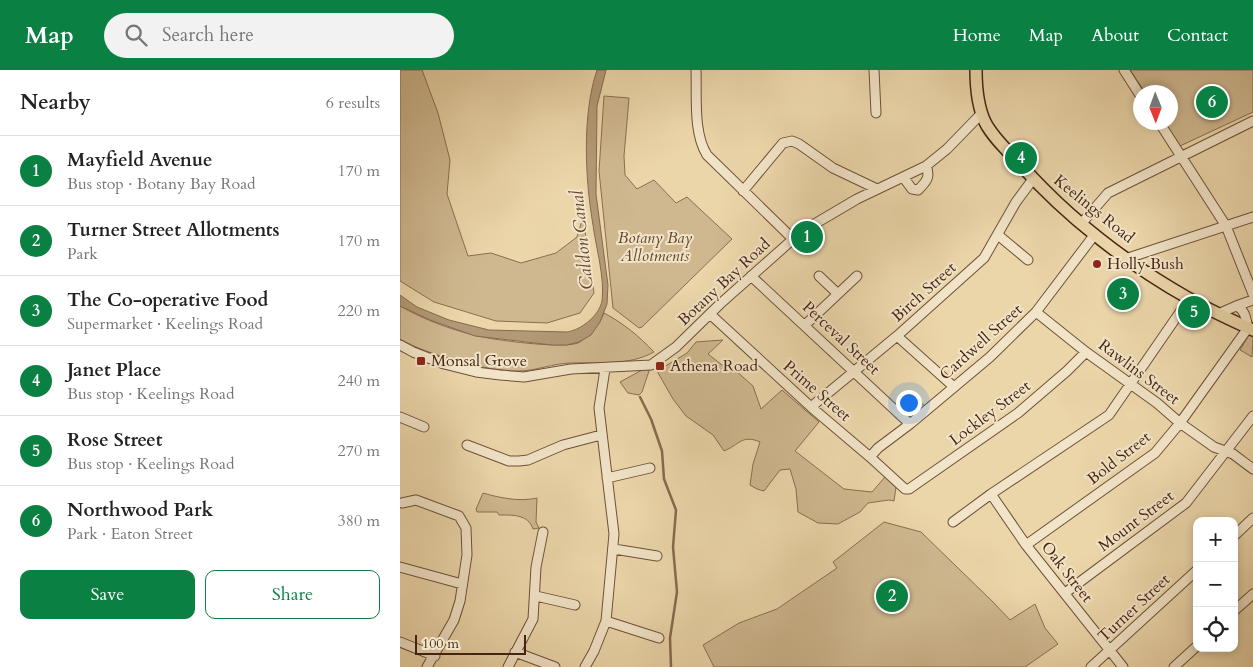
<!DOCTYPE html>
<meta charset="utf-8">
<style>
body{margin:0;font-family:Cardo,serif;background:#f2f2f2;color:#222}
.controls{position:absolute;right:15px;bottom:15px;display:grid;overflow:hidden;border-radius:10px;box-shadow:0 2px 8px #0003}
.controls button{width:45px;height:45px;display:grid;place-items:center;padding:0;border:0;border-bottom:1px solid #e0e0e0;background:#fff;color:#222;font:25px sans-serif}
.compass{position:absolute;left:733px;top:15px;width:45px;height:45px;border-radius:50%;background:#fff;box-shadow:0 2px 8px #0003;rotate:179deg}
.scale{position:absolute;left:15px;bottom:12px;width:111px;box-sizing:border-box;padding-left:5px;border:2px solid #452412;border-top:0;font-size:14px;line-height:18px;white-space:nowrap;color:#452412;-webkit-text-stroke:4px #f2e4c8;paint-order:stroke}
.you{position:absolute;left:508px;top:332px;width:18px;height:18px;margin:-12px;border:4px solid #fff;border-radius:50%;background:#1a73e8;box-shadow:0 0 0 8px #1a73e833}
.badge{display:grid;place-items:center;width:32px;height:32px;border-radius:50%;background:#0b8043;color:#fff;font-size:16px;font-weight:700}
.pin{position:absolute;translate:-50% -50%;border:2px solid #fff;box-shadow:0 1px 5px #0006}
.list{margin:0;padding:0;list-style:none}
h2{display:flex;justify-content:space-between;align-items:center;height:65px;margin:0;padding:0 20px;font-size:21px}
h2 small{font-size:16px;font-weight:400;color:#767676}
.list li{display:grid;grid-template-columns:32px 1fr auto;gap:15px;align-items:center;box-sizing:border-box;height:70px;padding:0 20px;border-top:1px solid #e0e0e0}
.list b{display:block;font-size:19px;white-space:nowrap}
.list p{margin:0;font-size:16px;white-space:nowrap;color:#767676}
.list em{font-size:16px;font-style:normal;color:#767676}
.actions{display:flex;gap:10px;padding:15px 20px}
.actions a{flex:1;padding:11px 0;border:1px solid #0b8043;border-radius:10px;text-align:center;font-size:18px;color:#0b8043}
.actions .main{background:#0b8043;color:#fff}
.icon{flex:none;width:28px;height:28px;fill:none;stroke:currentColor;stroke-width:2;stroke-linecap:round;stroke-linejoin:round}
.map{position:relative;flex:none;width:853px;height:597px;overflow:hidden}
header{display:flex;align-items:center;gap:30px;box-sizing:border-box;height:70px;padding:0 25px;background:#0b8043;color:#fff}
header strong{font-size:24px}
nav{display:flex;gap:28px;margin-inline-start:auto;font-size:18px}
.search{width:350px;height:45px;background:#f2f2f2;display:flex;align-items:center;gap:12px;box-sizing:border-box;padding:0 18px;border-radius:28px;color:#767676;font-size:19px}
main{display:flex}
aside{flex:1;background:#fff}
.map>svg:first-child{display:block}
.green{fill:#cfb890;stroke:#8a6e51}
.water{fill:#b39976;stroke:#876a4e}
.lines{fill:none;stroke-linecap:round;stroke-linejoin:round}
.stream{stroke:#876a4e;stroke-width:2.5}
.minor-casing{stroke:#6e5038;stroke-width:11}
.major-casing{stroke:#452412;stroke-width:14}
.minor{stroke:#f2e4c8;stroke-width:9}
.major{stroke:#ebd6aa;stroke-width:11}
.poi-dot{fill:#8f2418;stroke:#f2e4c8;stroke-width:2}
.labels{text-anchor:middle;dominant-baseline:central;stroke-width:4;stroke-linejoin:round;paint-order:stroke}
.street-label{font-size:16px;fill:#452412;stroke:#f2e4c8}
.park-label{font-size:16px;font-style:italic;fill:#61422b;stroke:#f2e4c8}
.poi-label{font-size:16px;fill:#452412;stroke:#f2e4c8;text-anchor:start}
.water-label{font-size:18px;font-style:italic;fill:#664730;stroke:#f2e4c8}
</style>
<header>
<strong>Map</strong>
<div class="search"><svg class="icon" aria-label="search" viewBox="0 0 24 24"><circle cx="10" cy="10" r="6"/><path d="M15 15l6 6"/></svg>Search here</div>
<nav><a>Home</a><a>Map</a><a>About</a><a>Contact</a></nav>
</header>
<main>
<aside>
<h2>Nearby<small>6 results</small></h2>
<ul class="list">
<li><span class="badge">1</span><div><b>Mayfield Avenue</b><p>Bus stop · Botany Bay Road</p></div><em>170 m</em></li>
<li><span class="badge">2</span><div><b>Turner Street Allotments</b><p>Park</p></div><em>170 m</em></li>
<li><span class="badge">3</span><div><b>The Co-operative Food</b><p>Supermarket · Keelings Road</p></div><em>220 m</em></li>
<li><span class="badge">4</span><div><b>Janet Place</b><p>Bus stop · Keelings Road</p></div><em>240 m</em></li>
<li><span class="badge">5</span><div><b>Rose Street</b><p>Bus stop · Keelings Road</p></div><em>270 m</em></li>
<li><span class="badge">6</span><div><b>Northwood Park</b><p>Park · Eaton Street</p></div><em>380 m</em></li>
</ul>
<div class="actions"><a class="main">Save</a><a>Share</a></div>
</aside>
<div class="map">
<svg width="853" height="597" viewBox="0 0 853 597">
<rect width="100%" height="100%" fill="#ebd6aa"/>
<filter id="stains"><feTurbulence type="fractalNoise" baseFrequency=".004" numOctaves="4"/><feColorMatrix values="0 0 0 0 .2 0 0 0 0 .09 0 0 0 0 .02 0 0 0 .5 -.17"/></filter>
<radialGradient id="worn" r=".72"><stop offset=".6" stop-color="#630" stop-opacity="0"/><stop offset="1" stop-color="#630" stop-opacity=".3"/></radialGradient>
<path class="green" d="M0,0H22L38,43L50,90L47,124L68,186L91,183L121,193L156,183L177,167L183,147L194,223L180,243L147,253L96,251L34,232L0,211Z
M730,0H853V42L780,76L765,53L770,52V22H745Z
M204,26L229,28L224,86L225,105L237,119L254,110L276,133L287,127L332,169L242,257L239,258L213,238L199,101Z
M0,236C23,249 49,259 74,265C91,270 168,280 180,272C190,265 200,254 204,243C223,253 239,266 254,282C229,296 199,292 171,293C154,293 136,301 118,301C85,301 28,285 0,269Z
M849,265L853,267L852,287L840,280Z
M323,270L308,284L322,295L335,300L353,316L361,339L382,320L419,352L395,381L444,419L472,422L485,407L496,417L494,431L489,430L468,433L460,442L438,454L418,453L398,442L396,419L390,399L380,400L364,421L357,419L350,415L353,394L360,372C342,364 339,375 324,381L313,365L286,346L273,329L257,301L287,283L296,272Z
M251,295L242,322L239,325L228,323L220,312Z
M510,322L528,339L510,354L492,337Z
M83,423C100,428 120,432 137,428L136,452L139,458L133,459C128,444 112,445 99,445L97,442H77L76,439Z
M484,452L521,462L593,532L610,550L635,534L645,558L658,574L625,597H314L303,575L339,553L377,539L437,498L433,492Z"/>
<path class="water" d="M197,0H206L197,36L196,124L208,215L207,234L200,252L191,265L179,272L167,275H152L75,266L30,250L0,236V225L17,237L49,250L89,260L167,262C181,260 199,246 202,231C205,208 196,178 193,155C185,109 182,44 197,0Z"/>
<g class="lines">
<path class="stream" d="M240,327L251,349L262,381L264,409L276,440L273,477L277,522L270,568L271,597"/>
<g class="minor-casing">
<path id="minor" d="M296,0C297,26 293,63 307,85L392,168
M474,0L476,43
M724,0L740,25
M759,52L826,156L853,224
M503,107L512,119L518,120C526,112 531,107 526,96
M343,121L383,73L392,71L399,74L433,98L477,119
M681,154L708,123L853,51
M598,165L628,190
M728,188L853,147
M351,206L510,354
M419,206L438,224
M836,236L853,230
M636,242L686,282L757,333L780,353L814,377L833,384L853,399
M310,244L411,337L470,387L505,419H509L618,343L667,301L686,282
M405,255L457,206
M497,266L554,317
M0,275L13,282L44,294L76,302L100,305L124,307L171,299L251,295L276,277L320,234L401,162L457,129L526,96L547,79L582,43
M411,337L497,266L584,188L616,132L633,109
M0,347L24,357
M67,375L109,391H119L128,390L163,375L201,365
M470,387L478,378L510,354L590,287L636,242L695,164
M207,408L250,398
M591,424L626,475L723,597
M2,433L16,430L59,446L66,458L67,485L60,531L54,550L27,597
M553,452L591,424L709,345L789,229
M834,466L853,448
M626,475L755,383L780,353L848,258C846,249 845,239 836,236L818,244
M214,479L257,486
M0,497L62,514
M665,523L786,433L853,346
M136,526L175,535
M834,541L853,524
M206,551L259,568
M0,572L35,586
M115,582L155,597
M108,597L133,549L136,497L143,462
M185,597L194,581L206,551L214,464L199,338L205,299
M691,597L797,500
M774,597L797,576"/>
</g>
<g class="major-casing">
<path id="major" d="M576,0C576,17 578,37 585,52C593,68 608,81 619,93C666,146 726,193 788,228C809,240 831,250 853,260"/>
</g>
<use href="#minor" class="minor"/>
<use href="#major" class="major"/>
</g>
<g class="poi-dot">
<circle cx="697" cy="194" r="5"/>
<rect x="16" y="286" width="10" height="10" rx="2.5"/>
<rect x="255" y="291" width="10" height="10" rx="2.5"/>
</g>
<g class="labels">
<g class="street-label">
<text transform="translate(694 139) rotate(39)">Keelings Road</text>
<text transform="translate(324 212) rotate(-43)">Botany Bay Road</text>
<text transform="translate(524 222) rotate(-42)">Birch Street</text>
<text transform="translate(441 268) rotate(43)">Perceval Street</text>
<text transform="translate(581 272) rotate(-42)">Cardwell Street</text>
<text transform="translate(739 302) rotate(37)">Rawlins Street</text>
<text transform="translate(417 321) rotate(41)">Prime Street</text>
<text transform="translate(590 343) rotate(-37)">Lockley Street</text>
<text transform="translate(719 388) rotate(-38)">Bold Street</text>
<text transform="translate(736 451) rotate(-37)">Mount Street</text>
<text transform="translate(667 502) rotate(52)">Oak Street</text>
<text transform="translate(734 538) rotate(-43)">Turner Street</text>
</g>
<g class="park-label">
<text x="255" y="168">Botany Bay<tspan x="255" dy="18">Allotments</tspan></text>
</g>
<g class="poi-label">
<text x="707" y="194">Holly Bush</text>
<text x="31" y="291">Monsal Grove</text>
<text x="270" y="296">Athena Road</text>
</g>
<g class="water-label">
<text transform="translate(182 170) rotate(-96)">Caldon Canal</text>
</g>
</g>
<rect width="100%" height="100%" filter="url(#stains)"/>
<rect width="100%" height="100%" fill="url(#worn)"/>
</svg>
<div class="controls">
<button>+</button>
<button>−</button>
<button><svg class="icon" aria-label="locate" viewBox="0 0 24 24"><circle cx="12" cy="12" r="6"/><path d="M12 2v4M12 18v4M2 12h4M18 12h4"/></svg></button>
</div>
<svg class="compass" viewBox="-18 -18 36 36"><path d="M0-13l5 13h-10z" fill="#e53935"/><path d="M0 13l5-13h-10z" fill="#767676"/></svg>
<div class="scale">100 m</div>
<div class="you"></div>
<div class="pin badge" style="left:407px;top:167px">1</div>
<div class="pin badge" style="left:492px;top:526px">2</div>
<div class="pin badge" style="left:723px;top:224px">3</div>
<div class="pin badge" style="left:621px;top:88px">4</div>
<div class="pin badge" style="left:794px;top:242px">5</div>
<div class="pin badge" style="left:812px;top:32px">6</div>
</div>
</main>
